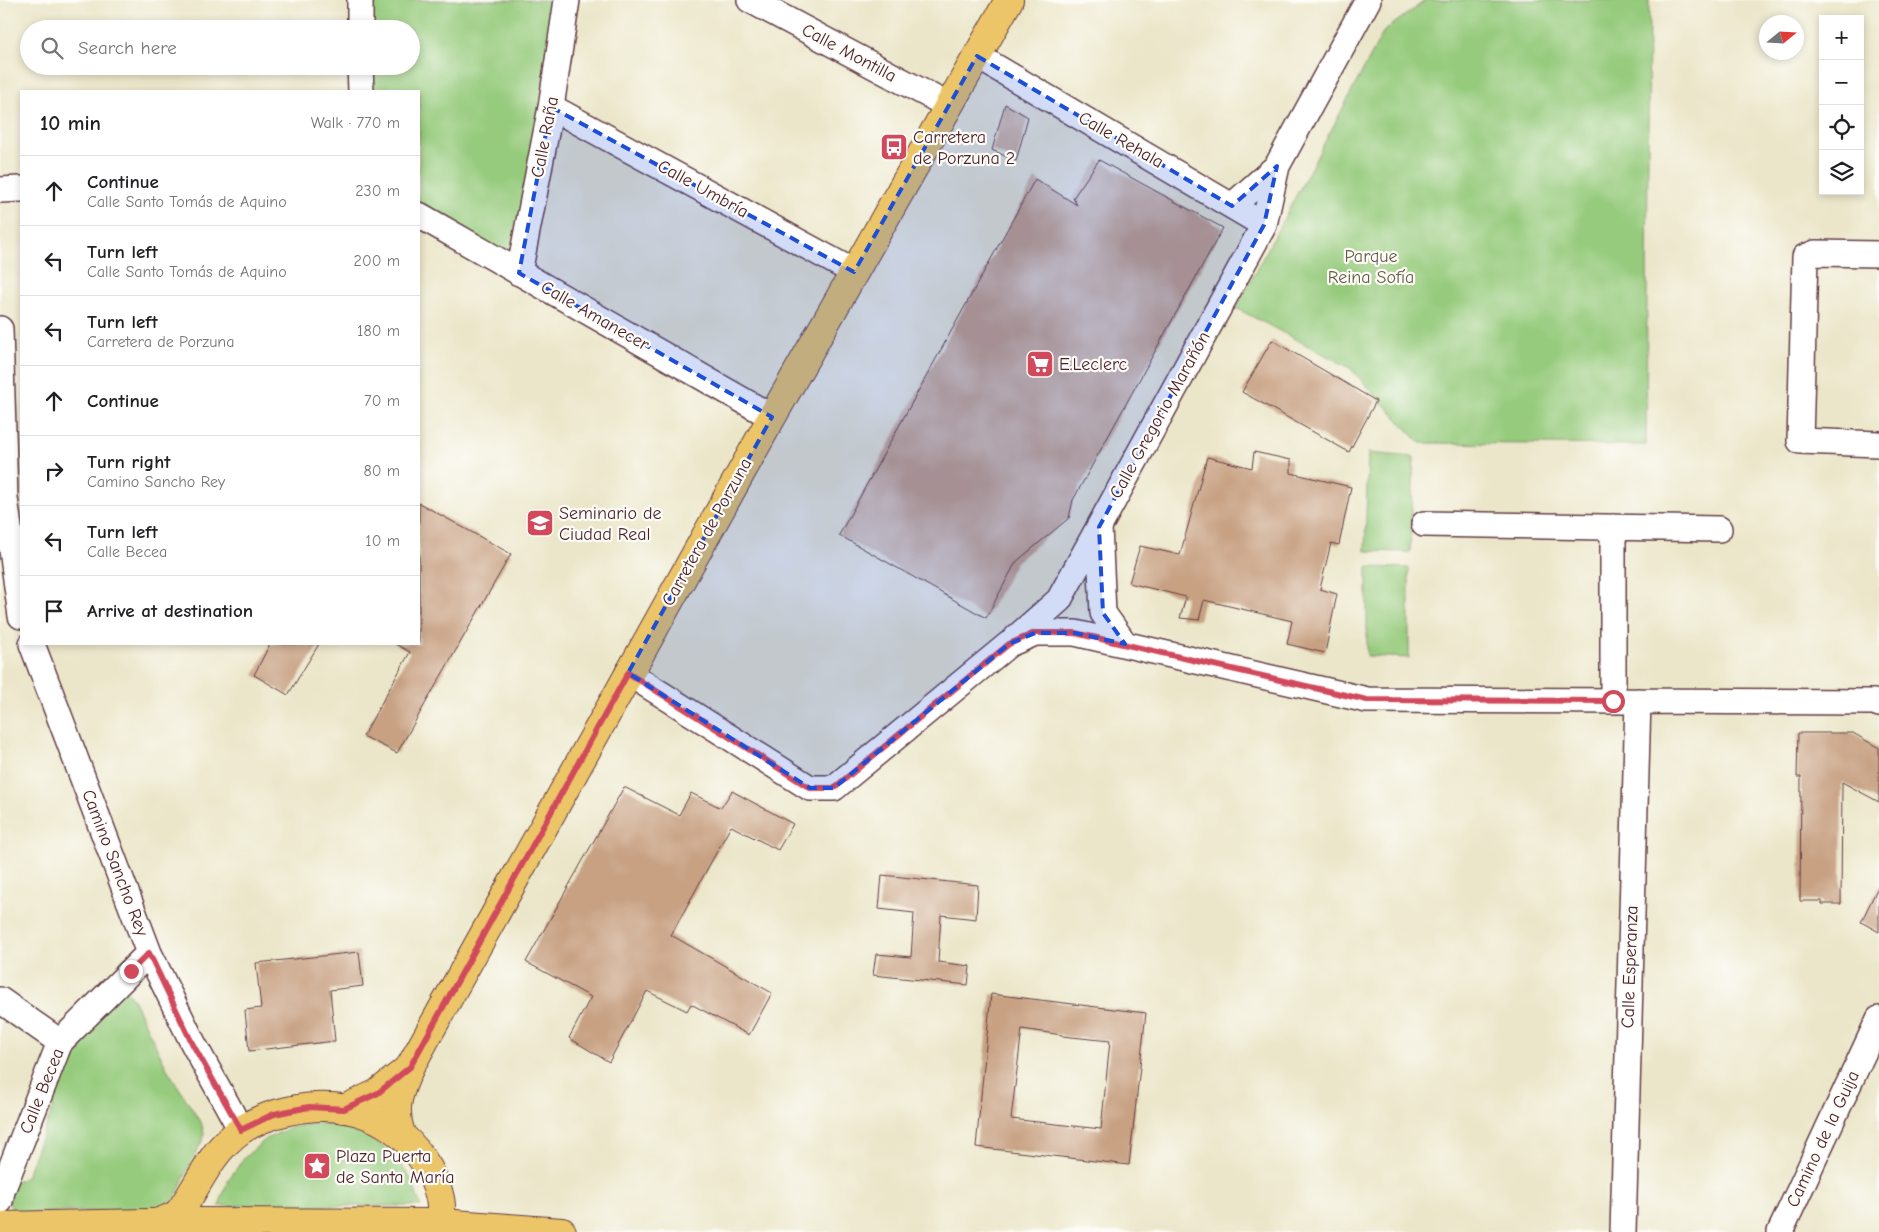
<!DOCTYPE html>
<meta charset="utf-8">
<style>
body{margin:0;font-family:"Comic Neue",sans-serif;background:#f2f2f2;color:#202124}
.controls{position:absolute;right:15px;top:15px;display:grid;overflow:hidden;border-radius:0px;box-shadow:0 2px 8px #0003}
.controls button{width:45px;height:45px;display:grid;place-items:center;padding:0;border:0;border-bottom:1px solid #e0e0e0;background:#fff;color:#202124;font:25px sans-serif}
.compass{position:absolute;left:1759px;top:15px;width:45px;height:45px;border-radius:50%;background:#fff;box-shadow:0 2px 8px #0003;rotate:72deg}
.stop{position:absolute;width:15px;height:15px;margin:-11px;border:4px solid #d1495b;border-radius:50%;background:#fff}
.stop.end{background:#d1495b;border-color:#fff;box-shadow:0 1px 5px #0008}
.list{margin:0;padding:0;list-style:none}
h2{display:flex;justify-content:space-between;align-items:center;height:65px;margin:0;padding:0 20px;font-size:21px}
h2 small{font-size:16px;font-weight:400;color:#757577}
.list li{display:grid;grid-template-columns:32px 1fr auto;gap:15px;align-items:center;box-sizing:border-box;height:70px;padding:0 20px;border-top:1px solid #e0e0e0}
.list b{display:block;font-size:19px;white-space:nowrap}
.list p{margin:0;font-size:16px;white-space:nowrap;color:#757577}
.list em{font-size:16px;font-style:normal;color:#757577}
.icon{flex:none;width:28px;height:28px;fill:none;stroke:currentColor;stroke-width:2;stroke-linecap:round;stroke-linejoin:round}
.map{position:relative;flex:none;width:1879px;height:1232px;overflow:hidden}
.search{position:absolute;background:#fff;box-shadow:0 2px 8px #0003;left:20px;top:20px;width:400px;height:55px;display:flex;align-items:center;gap:12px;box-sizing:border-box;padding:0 18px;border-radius:28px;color:#757577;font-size:19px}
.panel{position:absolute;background:#fff;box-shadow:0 2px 8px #0003;left:20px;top:90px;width:400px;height:555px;border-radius:0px}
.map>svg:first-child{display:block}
.green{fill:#96cb7d;stroke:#707554}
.building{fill:#c8a183;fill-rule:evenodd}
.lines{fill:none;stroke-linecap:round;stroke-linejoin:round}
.minor-casing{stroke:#623d43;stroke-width:28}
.major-casing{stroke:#623d43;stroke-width:30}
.highway-casing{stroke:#623d43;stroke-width:30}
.minor{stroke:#fff;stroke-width:25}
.major{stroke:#ecc569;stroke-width:28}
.highway{stroke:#ecc569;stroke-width:28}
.route{stroke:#d1495b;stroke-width:6}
.marked{fill:#1d4ed8;fill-opacity:0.2;stroke:#1d4ed8;stroke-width:4;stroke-dasharray:10 6;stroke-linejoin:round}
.labels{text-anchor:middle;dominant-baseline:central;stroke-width:4.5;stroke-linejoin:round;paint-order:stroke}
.street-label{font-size:18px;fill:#4a1f2b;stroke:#fdfcf7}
.poi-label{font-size:18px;fill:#4a1f2b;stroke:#fdfcf7;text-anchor:start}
.park-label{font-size:18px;fill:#655b48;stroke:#fdfcf7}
</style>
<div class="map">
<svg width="1879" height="1232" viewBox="0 0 1879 1232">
<rect width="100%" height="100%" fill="#fdfcf7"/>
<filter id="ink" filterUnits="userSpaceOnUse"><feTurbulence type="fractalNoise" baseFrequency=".02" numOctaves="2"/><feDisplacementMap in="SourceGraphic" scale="10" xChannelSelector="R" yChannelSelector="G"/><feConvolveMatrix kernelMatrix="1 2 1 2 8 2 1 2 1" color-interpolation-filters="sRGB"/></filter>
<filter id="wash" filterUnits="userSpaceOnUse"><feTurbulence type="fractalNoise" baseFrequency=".0096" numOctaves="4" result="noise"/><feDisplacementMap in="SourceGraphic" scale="20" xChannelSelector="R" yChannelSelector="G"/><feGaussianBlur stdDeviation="1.12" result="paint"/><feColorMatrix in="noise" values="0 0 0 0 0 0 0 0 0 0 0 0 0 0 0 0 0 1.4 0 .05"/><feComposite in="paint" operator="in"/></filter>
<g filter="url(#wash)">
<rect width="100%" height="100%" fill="#ebe6c9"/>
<path class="green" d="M360,0H565L519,273L419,215V91H361L360,66H411V29H360Z
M1426,0H1649L1646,445L1420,443L1350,368L1236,308L1384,31Z
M1368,453L1414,457L1410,552L1365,551Z
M1367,567L1409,568V658L1367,656Z
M122,991L129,993L134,1001L166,1067L202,1125L204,1133L203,1140L189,1166L176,1196L164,1210L14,1213L9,1203L13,1183L26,1177L53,1108L47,1096L64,1055Z
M320,1123L347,1127L373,1139L395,1156L411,1179L421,1206H219L228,1180L245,1157L266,1139L292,1127Z"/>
<g id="blocks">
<path class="building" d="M1005,104L1028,117L1016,161L992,150Z
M1099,160L1223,228L1073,500L1069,518L1016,562L986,618L839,535L1035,179L1077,205L1073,198Z
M1272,340L1376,401L1349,452L1242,392Z
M1254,452L1291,460V473L1351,487L1339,545L1331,543L1320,589L1337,594L1325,653L1287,644L1292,621L1204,600L1199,620L1180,618L1186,597L1129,583L1140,546L1180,555L1207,457L1252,468Z
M419,503L511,554L397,753L363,736L410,652L395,644H419Z
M270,644H319L288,695L254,675Z
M1798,733H1853L1879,748V802L1842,782L1841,904H1822V901H1800L1801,777H1797Z
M624,787L679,815L691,793L721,808L732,791L793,824L778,850L731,826L671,935L772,993L749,1035L691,1004L687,1011L647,991L609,1062L569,1038L591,997L526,962Z
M882,875L978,885L976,919L941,915L938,962L970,966L968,985L873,975L876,954L911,957L914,913L879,909Z
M1879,885V932L1861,922Z
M359,952L363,986L330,990L335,1041L249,1051L245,1010L261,1008L256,963Z
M991,994L1146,1013L1129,1165L976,1147ZM1022,1029L1062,1035V1036L1110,1041L1101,1129L1011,1119Z"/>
</g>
</g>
<g filter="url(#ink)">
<use href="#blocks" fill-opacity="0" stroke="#623d43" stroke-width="1"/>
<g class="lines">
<g class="minor-casing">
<path id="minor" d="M360,0V29
M750,0L949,106
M977,56L1264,225
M360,66L361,91
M551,107L854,272
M0,190L21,189
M1232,206L1277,166
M419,215L772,417
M1879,254L1815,253L1805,257L1800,441L1879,444
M519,273L551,107L567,0
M0,329L5,498L21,616
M1424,524L1719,529
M1099,527L1103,613L1125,644
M1613,527V701
M1017,637L1059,600L1264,225L1277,166L1368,0
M32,644L149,953L193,1043L241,1130
M628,673L810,788H834L1009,644L1035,633H1075L1367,700L1874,702L1879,704
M0,1000L60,1042
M0,1201L2,1191L60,1042L149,953
M1623,1232L1638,701
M1780,1232L1879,1019"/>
</g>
<g class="major-casing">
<path id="major" d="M344,1109L378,1093L409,1068
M401,1134C392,1108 399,1091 410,1067L772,417L1009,0
M157,1223C164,1220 172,1218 178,1213C183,1208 187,1200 191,1194C202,1176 212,1156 228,1141C244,1125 265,1116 288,1111C346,1098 397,1116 428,1168C439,1188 448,1212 435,1232"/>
</g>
<g class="highway-casing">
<path id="highway" d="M0,1226L198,1222L441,1223L562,1232"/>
</g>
<use href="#minor" class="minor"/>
<use href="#major" class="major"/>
<use href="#highway" class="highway"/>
</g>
</g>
<g class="lines" filter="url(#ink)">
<path class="route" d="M131,971L149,953L192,1043L241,1130L274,1114L309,1107L344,1109L378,1093L410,1067L628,673L810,788H834L1009,644L1035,633H1075L1367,700L1613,701"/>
</g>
<path class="marked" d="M977,56L1232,206L1277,166L1264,225L1099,527L1103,613L1125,644L1075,633H1035L1009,644L834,788H810L628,673L772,417L519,273L551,107L854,272Z"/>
<defs>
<g id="bus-square" transform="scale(1.4375)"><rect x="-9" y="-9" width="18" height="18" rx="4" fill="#d1495b" stroke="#fdfcf7"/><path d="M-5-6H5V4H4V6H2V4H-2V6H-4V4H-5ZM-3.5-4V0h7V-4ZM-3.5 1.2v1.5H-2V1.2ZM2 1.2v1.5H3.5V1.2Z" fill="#fff"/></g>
<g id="supermarket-square" transform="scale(1.4375)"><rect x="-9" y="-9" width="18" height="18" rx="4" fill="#d1495b" stroke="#fdfcf7"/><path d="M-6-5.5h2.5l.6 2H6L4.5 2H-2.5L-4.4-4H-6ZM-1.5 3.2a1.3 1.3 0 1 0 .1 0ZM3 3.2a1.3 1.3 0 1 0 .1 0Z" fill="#fff"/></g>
<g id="school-square" transform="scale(1.4375)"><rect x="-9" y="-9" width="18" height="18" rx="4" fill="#d1495b" stroke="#fdfcf7"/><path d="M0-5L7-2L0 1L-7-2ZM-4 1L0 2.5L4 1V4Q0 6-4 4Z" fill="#fff"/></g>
<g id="sight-square" transform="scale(1.4375)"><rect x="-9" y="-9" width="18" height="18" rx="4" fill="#d1495b" stroke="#fdfcf7"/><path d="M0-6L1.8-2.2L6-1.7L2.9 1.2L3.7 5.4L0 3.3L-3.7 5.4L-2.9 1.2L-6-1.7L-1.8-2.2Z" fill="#fff"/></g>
</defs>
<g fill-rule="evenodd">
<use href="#bus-square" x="894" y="147"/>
<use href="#supermarket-square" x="1040" y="364"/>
<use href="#school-square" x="540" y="523"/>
<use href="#sight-square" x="317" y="1166"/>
</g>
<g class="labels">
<g class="street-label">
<text transform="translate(849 53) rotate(28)">Calle Montilla</text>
<text transform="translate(545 137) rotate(-79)">Calle Raña</text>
<text transform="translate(1121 140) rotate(30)">Calle Rehala</text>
<text transform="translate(703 189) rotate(29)">Calle Umbría</text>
<text transform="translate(595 316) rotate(30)">Calle Amanecer</text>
<text transform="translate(1160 415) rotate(-61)">Calle Gregorio Marañón</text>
<text transform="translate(707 532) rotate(-61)">Carretera de Porzuna</text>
<text transform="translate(115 863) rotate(69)">Camino Sancho Rey</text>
<text transform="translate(1630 967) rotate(-88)">Calle Esperanza</text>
<text transform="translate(42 1091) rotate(-68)">Calle Becea</text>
<text transform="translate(1823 1139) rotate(-65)">Camino de la Guija</text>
</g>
<g class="poi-label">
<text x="913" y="137">Carretera<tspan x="913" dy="21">de Porzuna 2</tspan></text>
<text x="1059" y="364">E.Leclerc</text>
<text x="559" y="513">Seminario de<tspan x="559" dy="21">Ciudad Real</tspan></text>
<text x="336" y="1156">Plaza Puerta<tspan x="336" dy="21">de Santa María</tspan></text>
</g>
<g class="park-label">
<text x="1371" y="256">Parque<tspan x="1371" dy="21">Reina Sofía</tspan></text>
</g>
</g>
</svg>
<div class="controls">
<button>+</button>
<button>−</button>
<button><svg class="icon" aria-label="locate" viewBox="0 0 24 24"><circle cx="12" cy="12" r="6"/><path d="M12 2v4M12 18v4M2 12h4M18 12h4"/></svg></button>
<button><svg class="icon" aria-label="layers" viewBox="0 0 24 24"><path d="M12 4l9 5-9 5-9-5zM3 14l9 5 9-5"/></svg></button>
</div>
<svg class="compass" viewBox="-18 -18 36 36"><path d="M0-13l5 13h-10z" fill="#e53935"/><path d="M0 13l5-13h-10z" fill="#757577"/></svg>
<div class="stop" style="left:1613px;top:701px"></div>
<div class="stop end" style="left:131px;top:971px"></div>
<div class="search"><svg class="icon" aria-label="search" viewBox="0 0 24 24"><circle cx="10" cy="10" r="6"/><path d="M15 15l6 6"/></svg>Search here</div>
<section class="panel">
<h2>10 min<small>Walk · 770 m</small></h2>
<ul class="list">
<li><svg class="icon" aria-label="ahead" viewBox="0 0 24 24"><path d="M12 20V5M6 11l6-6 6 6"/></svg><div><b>Continue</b><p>Calle Santo Tomás de Aquino</p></div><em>230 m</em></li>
<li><svg class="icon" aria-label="left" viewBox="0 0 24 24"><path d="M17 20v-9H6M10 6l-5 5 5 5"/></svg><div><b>Turn left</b><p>Calle Santo Tomás de Aquino</p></div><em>200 m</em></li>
<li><svg class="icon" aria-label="left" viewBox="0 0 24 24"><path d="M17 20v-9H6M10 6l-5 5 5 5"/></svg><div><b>Turn left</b><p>Carretera de Porzuna</p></div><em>180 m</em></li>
<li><svg class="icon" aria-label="ahead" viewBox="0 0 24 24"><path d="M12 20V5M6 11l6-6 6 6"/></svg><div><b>Continue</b></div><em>70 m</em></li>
<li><svg class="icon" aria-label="right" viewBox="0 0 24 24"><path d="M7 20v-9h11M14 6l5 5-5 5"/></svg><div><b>Turn right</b><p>Camino Sancho Rey</p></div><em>80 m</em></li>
<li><svg class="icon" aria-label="left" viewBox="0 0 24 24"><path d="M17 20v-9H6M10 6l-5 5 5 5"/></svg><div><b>Turn left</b><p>Calle Becea</p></div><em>10 m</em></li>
<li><svg class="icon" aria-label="arrive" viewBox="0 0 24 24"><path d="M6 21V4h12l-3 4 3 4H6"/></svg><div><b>Arrive at destination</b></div></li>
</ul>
</section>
</div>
